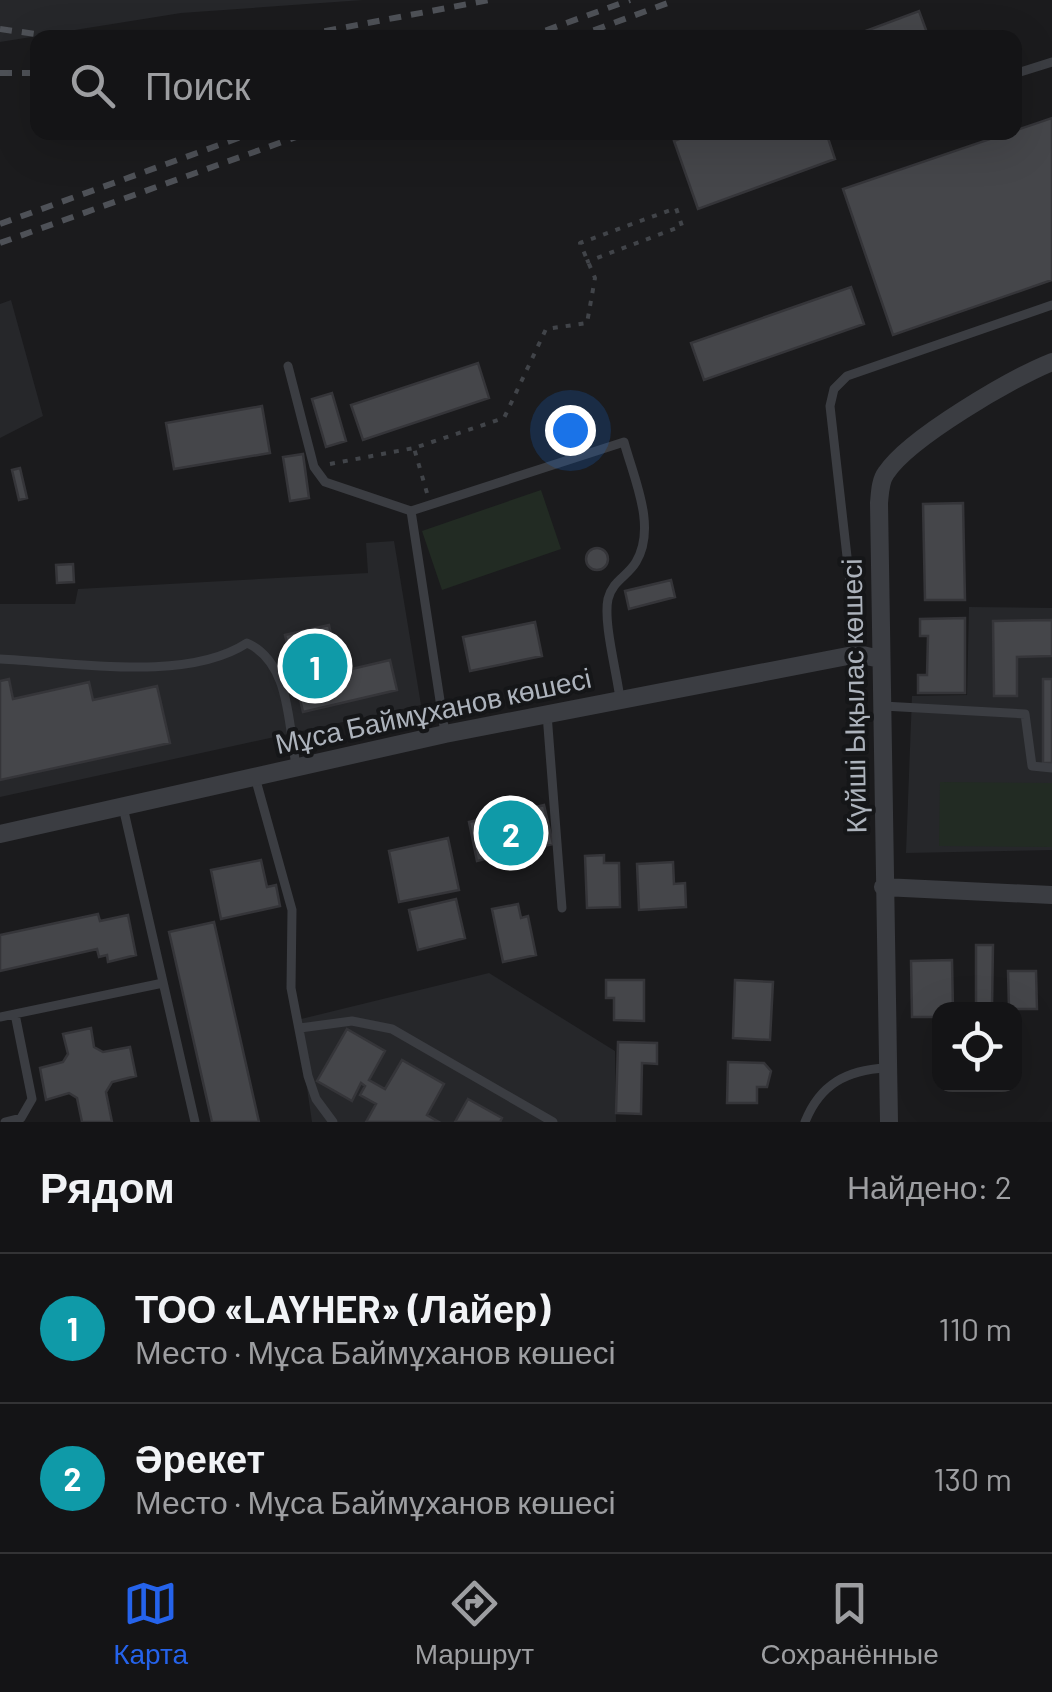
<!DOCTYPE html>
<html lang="ru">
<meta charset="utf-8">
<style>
body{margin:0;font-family:Barlow,sans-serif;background:#212123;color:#f1f3f6}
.controls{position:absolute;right:30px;bottom:30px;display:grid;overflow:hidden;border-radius:20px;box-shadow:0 10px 40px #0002}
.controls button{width:90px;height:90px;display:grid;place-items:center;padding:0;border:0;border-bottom:2px solid #333335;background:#141416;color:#f1f3f6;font:50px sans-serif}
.you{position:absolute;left:570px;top:430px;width:35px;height:35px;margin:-25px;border:8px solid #fff;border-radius:50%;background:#1a73e8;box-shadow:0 0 0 15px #1a73e833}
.badge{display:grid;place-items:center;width:65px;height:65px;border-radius:50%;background:#2563eb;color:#fff;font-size:32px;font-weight:700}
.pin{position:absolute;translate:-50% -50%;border:5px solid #fff;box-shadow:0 2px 10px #0006}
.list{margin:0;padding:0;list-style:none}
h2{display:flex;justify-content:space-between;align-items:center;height:130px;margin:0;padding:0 40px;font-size:42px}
h2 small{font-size:32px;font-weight:400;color:#9d9ea1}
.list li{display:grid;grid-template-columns:65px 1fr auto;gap:30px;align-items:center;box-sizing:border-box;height:150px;padding:0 40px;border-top:2px solid #333335}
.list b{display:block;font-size:38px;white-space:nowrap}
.list p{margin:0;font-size:32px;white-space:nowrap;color:#9d9ea1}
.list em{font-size:32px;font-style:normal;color:#9d9ea1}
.icon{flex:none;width:55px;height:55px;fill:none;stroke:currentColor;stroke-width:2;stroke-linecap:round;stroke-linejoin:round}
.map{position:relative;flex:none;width:1052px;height:1122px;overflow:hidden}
.search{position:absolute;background:#141416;box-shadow:0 10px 40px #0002;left:30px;right:30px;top:30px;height:110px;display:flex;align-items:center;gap:25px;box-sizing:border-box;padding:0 35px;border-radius:20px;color:#9d9ea1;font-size:38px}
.sheet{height:430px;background:#141416}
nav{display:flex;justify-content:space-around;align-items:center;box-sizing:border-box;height:140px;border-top:2px solid #333335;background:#141416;font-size:28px;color:#9d9ea1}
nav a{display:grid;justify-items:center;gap:5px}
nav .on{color:#2563eb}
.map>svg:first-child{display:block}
.built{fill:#26272a}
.grass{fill:#222b23}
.building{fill:#45464a;stroke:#353539;stroke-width:2.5}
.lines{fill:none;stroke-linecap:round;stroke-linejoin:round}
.path{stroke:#414449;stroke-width:4;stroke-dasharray:5 8;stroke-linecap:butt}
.lane{stroke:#3b3d42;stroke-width:9}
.street{stroke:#3b3d42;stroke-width:18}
.rail{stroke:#4e5157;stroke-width:6;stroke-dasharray:12 10;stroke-linecap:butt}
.labels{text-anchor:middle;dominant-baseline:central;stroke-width:8;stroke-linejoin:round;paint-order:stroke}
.street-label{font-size:28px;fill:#adb3bc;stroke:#151618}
</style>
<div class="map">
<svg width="1052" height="1122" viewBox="0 0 1052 1122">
<rect width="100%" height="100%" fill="#1b1b1d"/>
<path class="built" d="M0,0H363L181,13L0,42Z
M11,300L43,416L0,438V304Z
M394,541L421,705L0,797V604H75L78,589L368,573L366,543Z
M969,607L1052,608V850L906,853L912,696L967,695Z
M489,973L615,1051L616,1122H312L297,1020Z"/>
<path class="grass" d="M541,490L561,549L442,590L422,531Z
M940,782L1052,783V847L939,846Z"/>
<path class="building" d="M919,11L929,38H847Z
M1052,118V280L893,335L843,189Z
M697,132H826L835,159L698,209L674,141Z
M851,287L864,324L704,380L691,343Z
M478,363L489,398L363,440L351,405Z
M332,393L346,441L326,447L312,399Z
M262,406L270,453L174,469L166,423Z
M303,454L309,498L290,501L283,457Z
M20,468L27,498L19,500L12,470Z
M963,503L965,600H925L923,504Z
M586 559a11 11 0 1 1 22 0a11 11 0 1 1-22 0Z
M73,564L74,582L57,583L56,565Z
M671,580L675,597L629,609L625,591Z
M965,618V693H918V675H927L928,636H920V619Z
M1052,620V656L1017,657V696H994L993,621Z
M535,622L542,656L470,671L463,637Z
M329,625L339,672L390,660L397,690L303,712L285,635Z
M9,679L13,699L89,682L93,700L157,686L170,743L0,780V681Z
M1043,679H1052V763H1043Z
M544,805L553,844L521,851L523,859L512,862L510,853L477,861L469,822Z
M448,838L459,890L399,902L389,851Z
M604,855V863H619L620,907L587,908L585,856Z
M261,860L267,887L276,885L280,906L221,919L211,870Z
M673,862L674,884L685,883L686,907L639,910L637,864Z
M456,899L465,938L418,950L409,910Z
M518,904L521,918L528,916L536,955L503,962L492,909Z
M98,914L100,921L128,915L136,955L108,962L107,955L99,957L97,949L0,971V935Z
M214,922L259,1122H212L169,932Z
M976,945H993L992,1009H976Z
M952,960L953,1009H940V1017H912L911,961Z
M1008,971H1036L1037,1009H1009Z
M606,980H644V1021L614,1020V998H606Z
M735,980L773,982L770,1040L733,1038Z
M91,1028L94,1047L103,1052L130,1047L136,1076L112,1082L106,1092L112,1122H82L77,1098L69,1093L46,1100L40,1068L63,1062L68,1054L63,1034Z
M347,1029L385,1051L369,1080L385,1089L402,1060L444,1084L427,1115L439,1122H366L376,1104L360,1095L365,1086L361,1083L352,1101L317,1081Z
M618,1042L657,1043V1064L642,1063L641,1114L616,1113Z
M728,1062L764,1063L771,1071L767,1087H757V1103H727Z
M468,1099L502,1118L500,1122H455Z"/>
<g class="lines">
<path class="path" d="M330,464L414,448
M427,493L414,448L504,418L546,329L587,323L595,278L580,243L676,208L682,226L586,262"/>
<path class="lane" d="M1014,74L1052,62
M288,366L314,467L325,482L411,511
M858,654L830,406L834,389L847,376L1052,305
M0,659C72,662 186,683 247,643C290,662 288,723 296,765
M883,706L1025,714L1032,766L1052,768
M547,714L562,908
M445,733L411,511L624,442C634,479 657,527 636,562C627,577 613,580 608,599C603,622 617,673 620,699
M255,777L292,910L291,988L308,1076L316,1099L333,1122
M123,807L195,1122
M0,1017L163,983
M300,1028L352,1021L392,1029L553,1122
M5,1122L21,1118L32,1099L15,1014
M805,1122C820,1084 847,1070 886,1068"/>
<path class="street" d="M0,834L445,734L858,654L880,659
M883,887L1052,895
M889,1122L879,503C880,493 880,481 886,473C909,438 1012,378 1052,362"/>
<path class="rail" d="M0,29L64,38
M215,38L294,37L489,0
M525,38L630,0
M573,38L676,0
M0,73H38
M0,224L255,132
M0,243L310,132"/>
</g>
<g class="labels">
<g class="street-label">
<text transform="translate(853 696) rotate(-91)">Күйші Ықылас көшесі</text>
<text transform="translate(433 710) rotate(-12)">Мұса Баймұханов көшесі</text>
</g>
</g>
</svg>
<div class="controls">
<button><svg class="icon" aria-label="locate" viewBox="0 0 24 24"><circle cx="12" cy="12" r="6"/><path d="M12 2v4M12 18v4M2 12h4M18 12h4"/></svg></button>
</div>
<div class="you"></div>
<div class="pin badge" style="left:315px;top:666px;background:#0f9aa8">1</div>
<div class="pin badge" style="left:511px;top:833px;background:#0f9aa8">2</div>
<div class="search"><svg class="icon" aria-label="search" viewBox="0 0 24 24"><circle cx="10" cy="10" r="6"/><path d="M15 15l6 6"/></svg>Поиск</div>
</div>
<section class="sheet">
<h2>Рядом<small>Найдено: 2</small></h2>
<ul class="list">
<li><span class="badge" style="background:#0f9aa8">1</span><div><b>ТОО «LAYHER» (Лайер)</b><p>Место · Мұса Баймұханов көшесі</p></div><em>110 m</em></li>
<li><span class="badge" style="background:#0f9aa8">2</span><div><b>Әрекет</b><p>Место · Мұса Баймұханов көшесі</p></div><em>130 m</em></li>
</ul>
</section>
<nav>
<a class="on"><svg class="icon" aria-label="map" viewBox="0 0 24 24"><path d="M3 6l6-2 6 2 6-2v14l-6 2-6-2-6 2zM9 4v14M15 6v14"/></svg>Карта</a>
<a><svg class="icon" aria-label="directions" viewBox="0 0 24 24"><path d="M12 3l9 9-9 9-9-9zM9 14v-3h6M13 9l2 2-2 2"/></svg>Маршрут</a>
<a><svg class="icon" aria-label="saved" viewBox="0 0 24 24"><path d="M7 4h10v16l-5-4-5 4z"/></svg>Сохранённые</a>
</nav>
